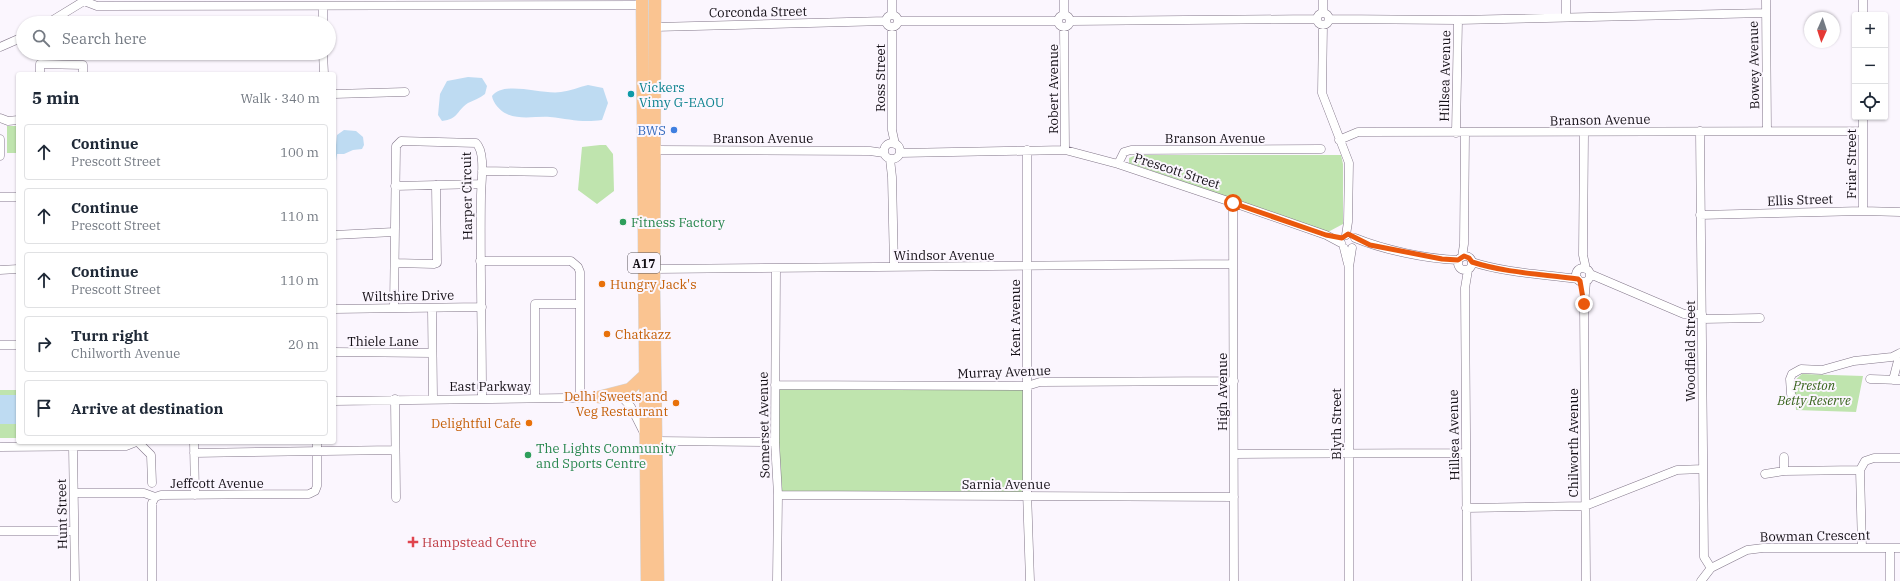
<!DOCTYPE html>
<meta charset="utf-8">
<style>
body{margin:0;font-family:"IBM Plex Serif",serif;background:#f2f2f3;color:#1f2937}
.controls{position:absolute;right:12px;top:12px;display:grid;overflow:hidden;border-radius:4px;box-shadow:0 1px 3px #0004}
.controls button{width:36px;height:36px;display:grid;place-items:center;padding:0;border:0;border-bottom:1px solid #e0e1e3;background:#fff;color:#1f2937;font:20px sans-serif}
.compass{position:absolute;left:1804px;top:12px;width:36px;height:36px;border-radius:50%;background:#fff;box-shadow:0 1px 3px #0004;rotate:183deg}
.stop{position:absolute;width:12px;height:12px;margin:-9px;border:3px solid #ea580c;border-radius:50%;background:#fff}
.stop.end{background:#ea580c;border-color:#fff;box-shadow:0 1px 4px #0008}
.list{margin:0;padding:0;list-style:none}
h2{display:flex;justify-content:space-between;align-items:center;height:52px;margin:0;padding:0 16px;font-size:17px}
h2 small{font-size:13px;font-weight:400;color:#747a83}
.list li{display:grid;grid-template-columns:26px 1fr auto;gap:12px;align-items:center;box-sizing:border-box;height:56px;margin:0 8px 8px;padding:0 8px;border:1px solid #e0e1e3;border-radius:4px}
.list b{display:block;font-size:15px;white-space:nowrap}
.list p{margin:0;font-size:13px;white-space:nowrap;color:#747a83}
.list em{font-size:13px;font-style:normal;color:#747a83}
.icon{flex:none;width:22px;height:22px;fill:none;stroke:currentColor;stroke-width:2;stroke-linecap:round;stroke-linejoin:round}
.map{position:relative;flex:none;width:1900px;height:581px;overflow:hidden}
.search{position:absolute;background:#fff;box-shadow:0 1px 3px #0004;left:16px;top:16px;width:320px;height:44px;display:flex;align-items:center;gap:10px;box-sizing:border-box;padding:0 14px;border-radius:22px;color:#747a83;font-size:15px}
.panel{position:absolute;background:#fff;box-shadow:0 1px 3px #0004;left:16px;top:72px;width:320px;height:372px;border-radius:4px}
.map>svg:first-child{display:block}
.green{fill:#bfe4ae}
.water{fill:#bedbf2}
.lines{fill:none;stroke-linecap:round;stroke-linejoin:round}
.minor-casing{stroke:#827689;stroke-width:9}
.highway-casing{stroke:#d5d4d5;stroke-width:13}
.minor{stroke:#fff;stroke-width:8}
.highway{stroke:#fac491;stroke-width:12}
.route{stroke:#ea580c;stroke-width:5}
.culture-dot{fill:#0f9aa8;stroke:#fbf6fe;stroke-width:1.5}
.shop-dot{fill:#3f7fe0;stroke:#fbf6fe;stroke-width:1.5}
.leisure-dot{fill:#2e9e5b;stroke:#fbf6fe;stroke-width:1.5}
.food-dot{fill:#e8710a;stroke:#fbf6fe;stroke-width:1.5}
.health-dot{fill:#e0444e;stroke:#fbf6fe;stroke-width:1.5}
.labels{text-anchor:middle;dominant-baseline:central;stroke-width:4;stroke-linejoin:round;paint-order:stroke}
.shield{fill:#fbf6fe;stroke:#59545b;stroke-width:1}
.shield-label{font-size:12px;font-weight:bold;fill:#130e15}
.street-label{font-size:13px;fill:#130e15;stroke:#fbf6fe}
.culture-label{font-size:13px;fill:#0d838f;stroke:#fbf6fe;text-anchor:start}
.shop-label{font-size:13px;fill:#366cbe;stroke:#fbf6fe;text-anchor:end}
.leisure-label{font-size:13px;fill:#27864d;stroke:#fbf6fe;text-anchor:start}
.food-label{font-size:13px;fill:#c56008;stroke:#fbf6fe;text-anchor:start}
.park-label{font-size:13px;font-style:italic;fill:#37631b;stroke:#fbf6fe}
.health-label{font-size:13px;fill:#be3a42;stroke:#fbf6fe;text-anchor:start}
</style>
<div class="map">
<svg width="1900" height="581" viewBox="0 0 1900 581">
<rect width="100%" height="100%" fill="#fbf6fe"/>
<path class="green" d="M18,126V153H7V126Z
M600,145H606L613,154L614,191L597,204L578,190L582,147Z
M1136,155H1341L1343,164V224L1328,232L1132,164L1129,163V158Z
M1802,374L1863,376L1856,412L1796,410L1794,381Z
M775,385L1027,386V495H778Z
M0,390H18V438H0Z"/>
<path class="water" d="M468,77L482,78L487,86L485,94C480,98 474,100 468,103C456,111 459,119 442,121L438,115L440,94L447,81Z
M588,85L603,88L608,103L602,120C582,123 569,119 550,117C536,116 520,120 507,114C500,111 493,103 492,96C504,80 542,95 561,92C570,91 579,87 588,85Z
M344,130L356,131L363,137L364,145L362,149L353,150L344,154H337L334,175V149L336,145L337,135Z
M0,395H18V424H0Z"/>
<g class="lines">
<g class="minor-casing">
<path id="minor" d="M1064,0V15
M1323,0V13
M1566,0V17
M1766,0L1767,131
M323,6V23
M1317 19a6 6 0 1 1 12 0a6 6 0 1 1-12 0Z
M886 21a6 6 0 1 1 12 0a6 6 0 1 1-12 0Z
M1058 21a6 6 0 1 1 12 0a6 6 0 1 1-12 0Z
M892,15V0
M1863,15V0
M1329,19L1458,20L1766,13
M898,21H1058
M1071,21L1317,19
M48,23L84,1L97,6L642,5
M1323,25L1322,93L1349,163L1348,222L1346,235
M655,27L886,21
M892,27V130L895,144
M1064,27L1065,150
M0,47L23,37
M323,53L324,74
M40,74V64L83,65V74
M334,94L405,92
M0,118L8,121L18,120
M1700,131L1704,557L1711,568
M1456,133L1458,20
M1584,133L1583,255L1586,269
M0,139V156
M1339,140L1358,132L1863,131
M884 151a8 8 0 1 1 16 0a8 8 0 1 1-16 0Z
M656,150L870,151L884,153
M1027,150V491L1030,581
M900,153L1065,150L1118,164L1228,201L1326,235L1341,243
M890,159L892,177L894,267
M1118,164L1124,152L1131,150L1321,149
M482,171L553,172
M395,186L481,184
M0,197H18
M1233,203L1234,581
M1863,211V117
M1700,215L1863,211L1900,212
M334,235L394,232
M1355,238C1384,250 1427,259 1458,260
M1344,248L1348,264
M1458 263a7 7 0 1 1 14 0a7 7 0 1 1-14 0Z
M1462,257L1464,244L1465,133
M480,261H571L578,267L580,272V398
M1472,262C1506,273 1542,274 1578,279
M395,263L434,264L437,263L436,185
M1576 275a7 7 0 1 1 14 0a7 7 0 1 1-14 0Z
M654,269L1233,264
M776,269L775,442L778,495L777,581
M0,270L18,269
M1590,274L1684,314H1702
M394,308L396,146L401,141L476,143C486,152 481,183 481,196C480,264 482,331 482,398
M334,309L482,307
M432,309L433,398
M1702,319L1760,318
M0,345H18
M334,352L432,353
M1870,379L1900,380
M1893,380L1900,353
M775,385L1027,386L1040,382L1234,381
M1791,394L1790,379L1792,374L1801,369L1822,370L1854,361L1892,357L1900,353
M622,397L631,407L645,435
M535,398V304H580
M395,399L396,498
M334,401L646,397L648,395
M655,441L775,442
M138,442L151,455L152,483
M194,442L195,495
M73,446L75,581
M0,447L126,446L136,442
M194,453L395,450
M1234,454L1465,453
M1784,471V457
M1765,474L1784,471L1860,470
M74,493H144L155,497
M778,495L1234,497
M1466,508L1585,506L1677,470L1703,469
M0,531H74
M1862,548L1860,470L1865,461L1874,458H1900
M1890,548V581
M152,581V503L155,497L161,495L309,494L315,491L317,486V442
M1349,581V267L1352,248
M1467,581L1465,288L1468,270
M1586,581L1584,304L1586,282
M1701,581L1711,568L1747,550L1763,548H1900"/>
</g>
<g class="highway-casing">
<path id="highway" d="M642,0L647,581
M655,0L654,293L658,581
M599,397L630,389L645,375"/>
</g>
<use href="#minor" class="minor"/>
<use href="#highway" class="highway"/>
</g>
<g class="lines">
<path class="route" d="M1233,203L1326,235L1342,238L1348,234L1370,245L1442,259L1458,260L1464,256L1469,258L1472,262C1506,273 1542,274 1578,279L1580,281L1584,304"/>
</g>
<circle class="culture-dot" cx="631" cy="94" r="4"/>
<circle class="shop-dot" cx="674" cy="130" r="4"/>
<g class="leisure-dot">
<circle cx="623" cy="222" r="4"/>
<circle cx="528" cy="455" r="4"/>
</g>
<g class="food-dot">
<circle cx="602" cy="284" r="4"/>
<circle cx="607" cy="334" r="4"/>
<circle cx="676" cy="403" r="4"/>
<circle cx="529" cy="423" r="4"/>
</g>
<path class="health-dot" d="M411 536h4v4h4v4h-4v4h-4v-4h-4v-4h4z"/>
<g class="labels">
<rect class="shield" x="628" y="253" width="32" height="20" rx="3"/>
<g class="shield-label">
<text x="644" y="263">A17</text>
</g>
<g class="street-label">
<text transform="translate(758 12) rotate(-1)">Corconda Street</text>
<text transform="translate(1754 65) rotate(-91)">Bowey Avenue</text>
<text transform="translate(1445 76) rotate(-89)">Hillsea Avenue</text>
<text transform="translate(880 78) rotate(-90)">Ross Street</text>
<text transform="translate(1053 89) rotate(-90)">Robert Avenue</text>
<text transform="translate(1600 120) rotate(-1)">Branson Avenue</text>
<text x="763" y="138">Branson Avenue</text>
<text x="1215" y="138">Branson Avenue</text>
<text transform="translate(1851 164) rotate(-90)">Friar Street</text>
<text transform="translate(1177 171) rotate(18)">Prescott Street</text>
<text transform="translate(467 196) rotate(-91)">Harper Circuit</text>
<text transform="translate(1800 200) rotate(-2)">Ellis Street</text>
<text x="944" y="255">Windsor Avenue</text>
<text transform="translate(408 296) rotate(-1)">Wiltshire Drive</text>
<text transform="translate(1015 318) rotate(-90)">Kent Avenue</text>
<text x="383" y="341">Thiele Lane</text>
<text transform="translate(1690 351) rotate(-90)">Woodfield Street</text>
<text transform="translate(1004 372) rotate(-2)">Murray Avenue</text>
<text x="490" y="386">East Parkway</text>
<text transform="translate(1222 392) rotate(-90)">High Avenue</text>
<text transform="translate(1336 424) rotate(-90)">Blyth Street</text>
<text transform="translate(764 425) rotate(-91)">Somerset Avenue</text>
<text transform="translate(1454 435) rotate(-91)">Hillsea Avenue</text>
<text transform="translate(1573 443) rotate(-90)">Chilworth Avenue</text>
<text x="217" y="483">Jeffcott Avenue</text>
<text x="1006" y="484">Sarnia Avenue</text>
<text transform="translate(62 514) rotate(-91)">Hunt Street</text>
<text transform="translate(1815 536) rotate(-1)">Bowman Crescent</text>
</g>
<g class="culture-label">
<text x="639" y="87">Vickers<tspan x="639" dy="15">Vimy G-EAOU</tspan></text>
</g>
<g class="shop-label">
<text x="666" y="130">BWS</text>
</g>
<g class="leisure-label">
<text x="631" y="222">Fitness Factory</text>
<text x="536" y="448">The Lights Community<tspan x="536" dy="15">and Sports Centre</tspan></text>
</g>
<g class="food-label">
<text x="610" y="284">Hungry Jack's</text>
<text x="615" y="334">Chatkazz</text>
<text x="668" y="396" text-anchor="end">Delhi Sweets and<tspan x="668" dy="15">Veg Restaurant</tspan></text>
<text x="521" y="423" text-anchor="end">Delightful Cafe</text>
</g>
<g class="park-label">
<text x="1814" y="385">Preston<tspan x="1814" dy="15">Betty Reserve</tspan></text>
</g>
<g class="health-label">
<text x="422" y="542">Hampstead Centre</text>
</g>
</g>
</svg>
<div class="controls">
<button>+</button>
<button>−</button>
<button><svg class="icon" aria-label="locate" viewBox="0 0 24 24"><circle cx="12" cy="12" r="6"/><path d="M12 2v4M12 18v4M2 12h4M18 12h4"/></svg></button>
</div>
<svg class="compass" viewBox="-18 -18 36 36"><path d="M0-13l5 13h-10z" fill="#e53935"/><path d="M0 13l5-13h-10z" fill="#747a83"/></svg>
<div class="stop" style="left:1233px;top:203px"></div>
<div class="stop end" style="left:1584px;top:304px"></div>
<div class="search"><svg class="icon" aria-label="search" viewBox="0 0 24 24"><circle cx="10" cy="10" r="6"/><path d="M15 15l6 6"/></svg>Search here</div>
<section class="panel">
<h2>5 min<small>Walk · 340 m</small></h2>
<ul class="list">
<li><svg class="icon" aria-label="ahead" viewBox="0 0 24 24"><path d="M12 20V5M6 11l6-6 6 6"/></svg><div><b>Continue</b><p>Prescott Street</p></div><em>100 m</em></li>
<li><svg class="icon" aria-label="ahead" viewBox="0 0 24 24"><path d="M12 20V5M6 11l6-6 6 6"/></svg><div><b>Continue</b><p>Prescott Street</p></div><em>110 m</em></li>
<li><svg class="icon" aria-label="ahead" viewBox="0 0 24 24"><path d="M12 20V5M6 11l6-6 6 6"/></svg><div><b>Continue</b><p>Prescott Street</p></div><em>110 m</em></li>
<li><svg class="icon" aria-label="right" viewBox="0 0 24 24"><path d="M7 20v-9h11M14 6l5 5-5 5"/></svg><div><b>Turn right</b><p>Chilworth Avenue</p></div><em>20 m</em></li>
<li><svg class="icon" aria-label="arrive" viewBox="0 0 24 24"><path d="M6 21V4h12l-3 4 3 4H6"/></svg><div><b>Arrive at destination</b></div></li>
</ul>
</section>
</div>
